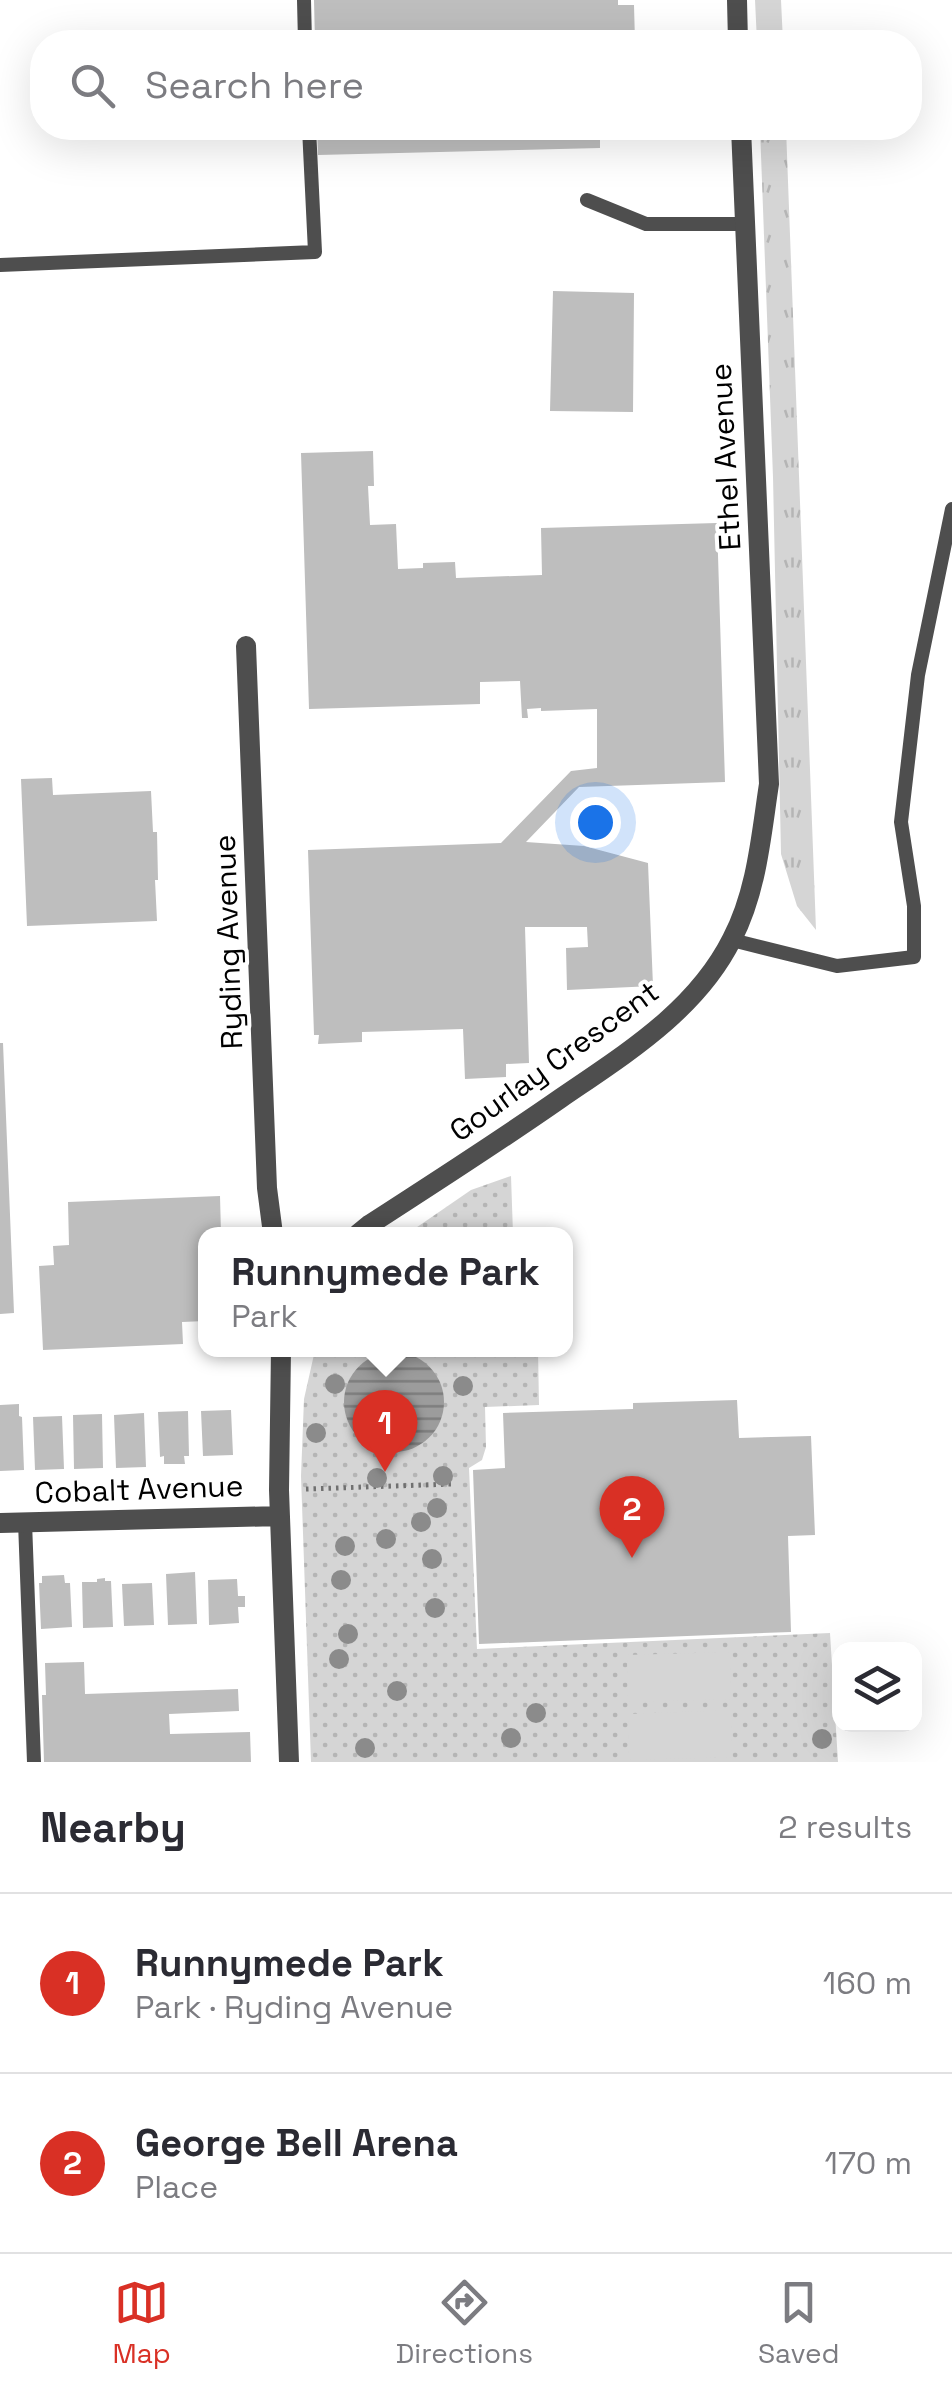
<!DOCTYPE html>
<meta charset="utf-8">
<style>
body{margin:0;font-family:"Space Grotesk",sans-serif;background:#f7f7f7;color:#2b2b33}
.controls{position:absolute;right:30px;bottom:30px;display:grid;overflow:hidden;border-radius:20px;box-shadow:0 10px 40px #0002}
.controls button{width:90px;height:90px;display:grid;place-items:center;padding:0;border:0;border-bottom:2px solid #e1e1e2;background:#fff;color:#2b2b33;font:50px sans-serif}
.you{position:absolute;left:595px;top:822px;width:35px;height:35px;margin:-25px;border:8px solid #fff;border-radius:50%;background:#1a73e8;box-shadow:0 0 0 15px #1a73e833}
.badge{display:grid;place-items:center;width:65px;height:65px;border-radius:50%;background:#d93025;color:#fff;font-size:32px;font-weight:700}
.pin{position:absolute;translate:-50% -82px;filter:drop-shadow(0 2px 5px #0008)}
.pin::after{content:'';position:absolute;top:52px;width:35px;height:30px;background:inherit;clip-path:polygon(0 0,100% 0,50% 100%)}
.popup{position:absolute;left:198px;top:1227px;width:375px;height:130px;box-sizing:border-box;display:grid;place-content:center;border-radius:20px;background:#fff;filter:drop-shadow(0 2px 8px #0005);font-size:32px;white-space:nowrap;color:#7c7c81}
.popup b{font-size:38px;color:#2b2b33}
.popup::after{content:'';position:absolute;left:50%;top:100%;margin-left:-20px;border:20px solid transparent;border-top-color:#fff}
.list{margin:0;padding:0;list-style:none}
h2{display:flex;justify-content:space-between;align-items:center;height:130px;margin:0;padding:0 40px;font-size:42px}
h2 small{font-size:32px;font-weight:400;color:#7c7c81}
.list li{display:grid;grid-template-columns:65px 1fr auto;gap:30px;align-items:center;box-sizing:border-box;height:180px;padding:0 40px;border-top:2px solid #e1e1e2}
.list b{display:block;font-size:38px;white-space:nowrap}
.list p{margin:0;font-size:32px;white-space:nowrap;color:#7c7c81}
.list em{font-size:32px;font-style:normal;color:#7c7c81}
.icon{flex:none;width:55px;height:55px;fill:none;stroke:currentColor;stroke-width:2;stroke-linecap:round;stroke-linejoin:round}
.map{position:relative;flex:none;width:952px;height:1762px;overflow:hidden}
.search{position:absolute;background:#fff;box-shadow:0 10px 40px #0002;left:30px;right:30px;top:30px;height:110px;display:flex;align-items:center;gap:25px;box-sizing:border-box;padding:0 35px;border-radius:40px;color:#7c7c81;font-size:38px}
.sheet{height:490px;background:#fff}
nav{display:flex;justify-content:space-around;align-items:center;box-sizing:border-box;height:140px;border-top:2px solid #e1e1e2;background:#fff;font-size:28px;color:#7c7c81}
nav a{display:grid;justify-items:center;gap:5px}
nav .on{color:#d93025}
.map>svg:first-child{display:block}
.grass{fill:url(#grass-tufts)}
.park{fill:url(#park-dots)}
.garden{fill:#d5d5d5}
.water{fill:url(#water-rules)}
.building{fill:#bebebe}
.lines{fill:none;stroke-linecap:round;stroke-linejoin:round}
.path{stroke:#707070;stroke-width:5;stroke-dasharray:2.5 5;stroke-linecap:butt}
.lane{stroke:#4e4e4e;stroke-width:14}
.street{stroke:#4e4e4e;stroke-width:20}
.tree{fill:#8b8b8b}
.labels{text-anchor:middle;dominant-baseline:central;stroke-width:8;stroke-linejoin:round;paint-order:stroke}
.street-label{font-size:30px;fill:#000;stroke:#fff}
</style>
<div class="map">
<svg width="952" height="1762" viewBox="0 0 952 1762">
<defs>
<pattern id="grass-tufts" width="24" height="20" patternUnits="userSpaceOnUse" patternTransform="scale(2.5)"><rect width="24" height="20" fill="#d5d5d5"/><path d="M3 7l-1-3M5 7V3M7 7l1-3M15 17l-1-3M17 17v-4M19 17l1-3" fill="none" stroke="#b5b5b5"/></pattern>
<pattern id="park-dots" width="8" height="8" patternUnits="userSpaceOnUse" patternTransform="scale(2.5)"><rect width="8" height="8" fill="#d5d5d5"/><path d="M2 2h.1M6 6h.1" fill="none" stroke="#b5b5b5" stroke-width="1.8" stroke-linecap="round"/></pattern>
<pattern id="water-rules" width="6" height="5" patternUnits="userSpaceOnUse" patternTransform="scale(2.5)"><rect width="6" height="5" fill="#9c9c9c"/><path d="M0 2.5h6" fill="none" stroke="#7d7d7d"/></pattern>
</defs>
<rect width="100%" height="100%" fill="#fff"/>
<path class="grass" d="M755,0H781L783,42H757Z
M760,128H786L816,930L797,906L781,854L773,477Z"/>
<path class="park" d="M511,1176L513,1234H407L471,1190Z
M315,1350H538L539,1405L485,1407L486,1447L482,1460L469,1468L477,1649L830,1633L838,1762H311L301,1476L304,1399Z"/>
<path class="garden" d="M730,1652L731,1699L628,1702L627,1655Z
M731,1710L732,1757L629,1760L628,1714Z"/>
<path class="water" d="M344 1402a50 50 0 1 1 100 0a50 50 0 1 1-100 0Z"/>
<path class="building" d="M314,0H618V5H634L635,42H315Z
M317,128H600V148L318,155Z
M553,291L634,293L633,412L550,411Z
M373,451L374,486H368L370,525L396,524L398,569L423,568V563L455,562L456,578L542,575L541,528L717,523L725,782L579,787L526,842L584,846L648,863L653,986L567,990L566,948L588,947L587,927H525L529,1063L506,1064V1077L465,1079L463,1029L362,1032V1042L318,1044L319,1035H314L308,850L501,843L571,771L597,768V709L541,711V708L527,709L528,718H522L520,681L480,682V704L309,709L301,453Z
M52,778L53,795L151,791L153,832H157L158,880H155L157,921L27,926L21,779Z
M0,1043H3L14,1313L0,1314Z
M220,1196L221,1234H205V1321L182,1322L183,1344L43,1350L39,1266L54,1265L53,1246L69,1245L68,1202Z
M737,1400L739,1438L811,1436L815,1535L788,1536L791,1632L479,1644L473,1470L505,1468L503,1413L633,1409V1403Z
M19,1404V1416L22,1417L24,1470L0,1471V1405Z
M231,1410L233,1455L203,1456L201,1411Z
M188,1411L189,1456H184L185,1464H164V1456L160,1457L158,1412Z
M144,1413L146,1467L116,1468L114,1415Z
M102,1414L103,1468L74,1469L73,1415Z
M62,1416L64,1469L35,1470L33,1417Z
M195,1572L197,1624L168,1625L166,1574Z
M64,1575L65,1583H70L72,1627L41,1629L39,1583H42V1576Z
M105,1578V1581H111L113,1627L83,1628L82,1582H97V1579Z
M237,1579L238,1596H245V1607H238L239,1623L209,1625L208,1580Z
M152,1583L154,1625L124,1626L122,1584Z
M84,1662L85,1694L238,1689L239,1711L169,1714L170,1734L250,1732L251,1762H44L42,1695H46L45,1663Z"/>
<g class="lines">
<path class="path" d="M306,1489L452,1484"/>
<path class="lane" d="M304,0L305,42
M587,200L646,224H745
M0,265L315,252L309,128
M732,940L837,966L914,957V906L901,822L918,675L952,509
M25,1522L34,1762"/>
<path class="street" d="M737,0L738,42
M246,646L267,1188L273,1234
M358,1234L369,1225C434,1183 498,1142 561,1098C625,1054 696,1011 732,939C757,891 761,836 769,784L741,128
M281,1350L279,1490L289,1762
M0,1523L280,1516"/>
</g>
<g class="tree">
<circle cx="335" cy="1384" r="10"/>
<circle cx="463" cy="1386" r="10"/>
<circle cx="316" cy="1433" r="10"/>
<circle cx="443" cy="1476" r="10"/>
<circle cx="377" cy="1478" r="10"/>
<circle cx="437" cy="1508" r="10"/>
<circle cx="421" cy="1522" r="10"/>
<circle cx="386" cy="1539" r="10"/>
<circle cx="345" cy="1546" r="10"/>
<circle cx="432" cy="1559" r="10"/>
<circle cx="341" cy="1580" r="10"/>
<circle cx="435" cy="1608" r="10"/>
<circle cx="348" cy="1634" r="10"/>
<circle cx="339" cy="1659" r="10"/>
<circle cx="397" cy="1691" r="10"/>
<circle cx="536" cy="1713" r="10"/>
<circle cx="511" cy="1738" r="10"/>
<circle cx="822" cy="1739" r="10"/>
<circle cx="365" cy="1748" r="10"/>
</g>
<g class="labels">
<g class="street-label">
<text transform="translate(725 457) rotate(-93)">Ethel Avenue</text>
<text transform="translate(228 942) rotate(-92)">Ryding Avenue</text>
<text transform="translate(554 1061) rotate(-36)">Gourlay Crescent</text>
<text transform="translate(139 1489) rotate(-2)">Cobalt Avenue</text>
</g>
</g>
</svg>
<div class="controls">
<button><svg class="icon" aria-label="layers" viewBox="0 0 24 24"><path d="M12 4l9 5-9 5-9-5zM3 14l9 5 9-5"/></svg></button>
</div>
<div class="you"></div>
<div class="pin badge" style="left:385px;top:1472px">1</div>
<div class="popup"><b>Runnymede Park</b>Park</div>
<div class="pin badge" style="left:632px;top:1558px">2</div>
<div class="search"><svg class="icon" aria-label="search" viewBox="0 0 24 24"><circle cx="10" cy="10" r="6"/><path d="M15 15l6 6"/></svg>Search here</div>
</div>
<section class="sheet">
<h2>Nearby<small>2 results</small></h2>
<ul class="list">
<li><span class="badge">1</span><div><b>Runnymede Park</b><p>Park · Ryding Avenue</p></div><em>160 m</em></li>
<li><span class="badge">2</span><div><b>George Bell Arena</b><p>Place</p></div><em>170 m</em></li>
</ul>
</section>
<nav>
<a class="on"><svg class="icon" aria-label="map" viewBox="0 0 24 24"><path d="M3 6l6-2 6 2 6-2v14l-6 2-6-2-6 2zM9 4v14M15 6v14"/></svg>Map</a>
<a><svg class="icon" aria-label="directions" viewBox="0 0 24 24"><path d="M12 3l9 9-9 9-9-9zM9 14v-3h6M13 9l2 2-2 2"/></svg>Directions</a>
<a><svg class="icon" aria-label="saved" viewBox="0 0 24 24"><path d="M7 4h10v16l-5-4-5 4z"/></svg>Saved</a>
</nav>
